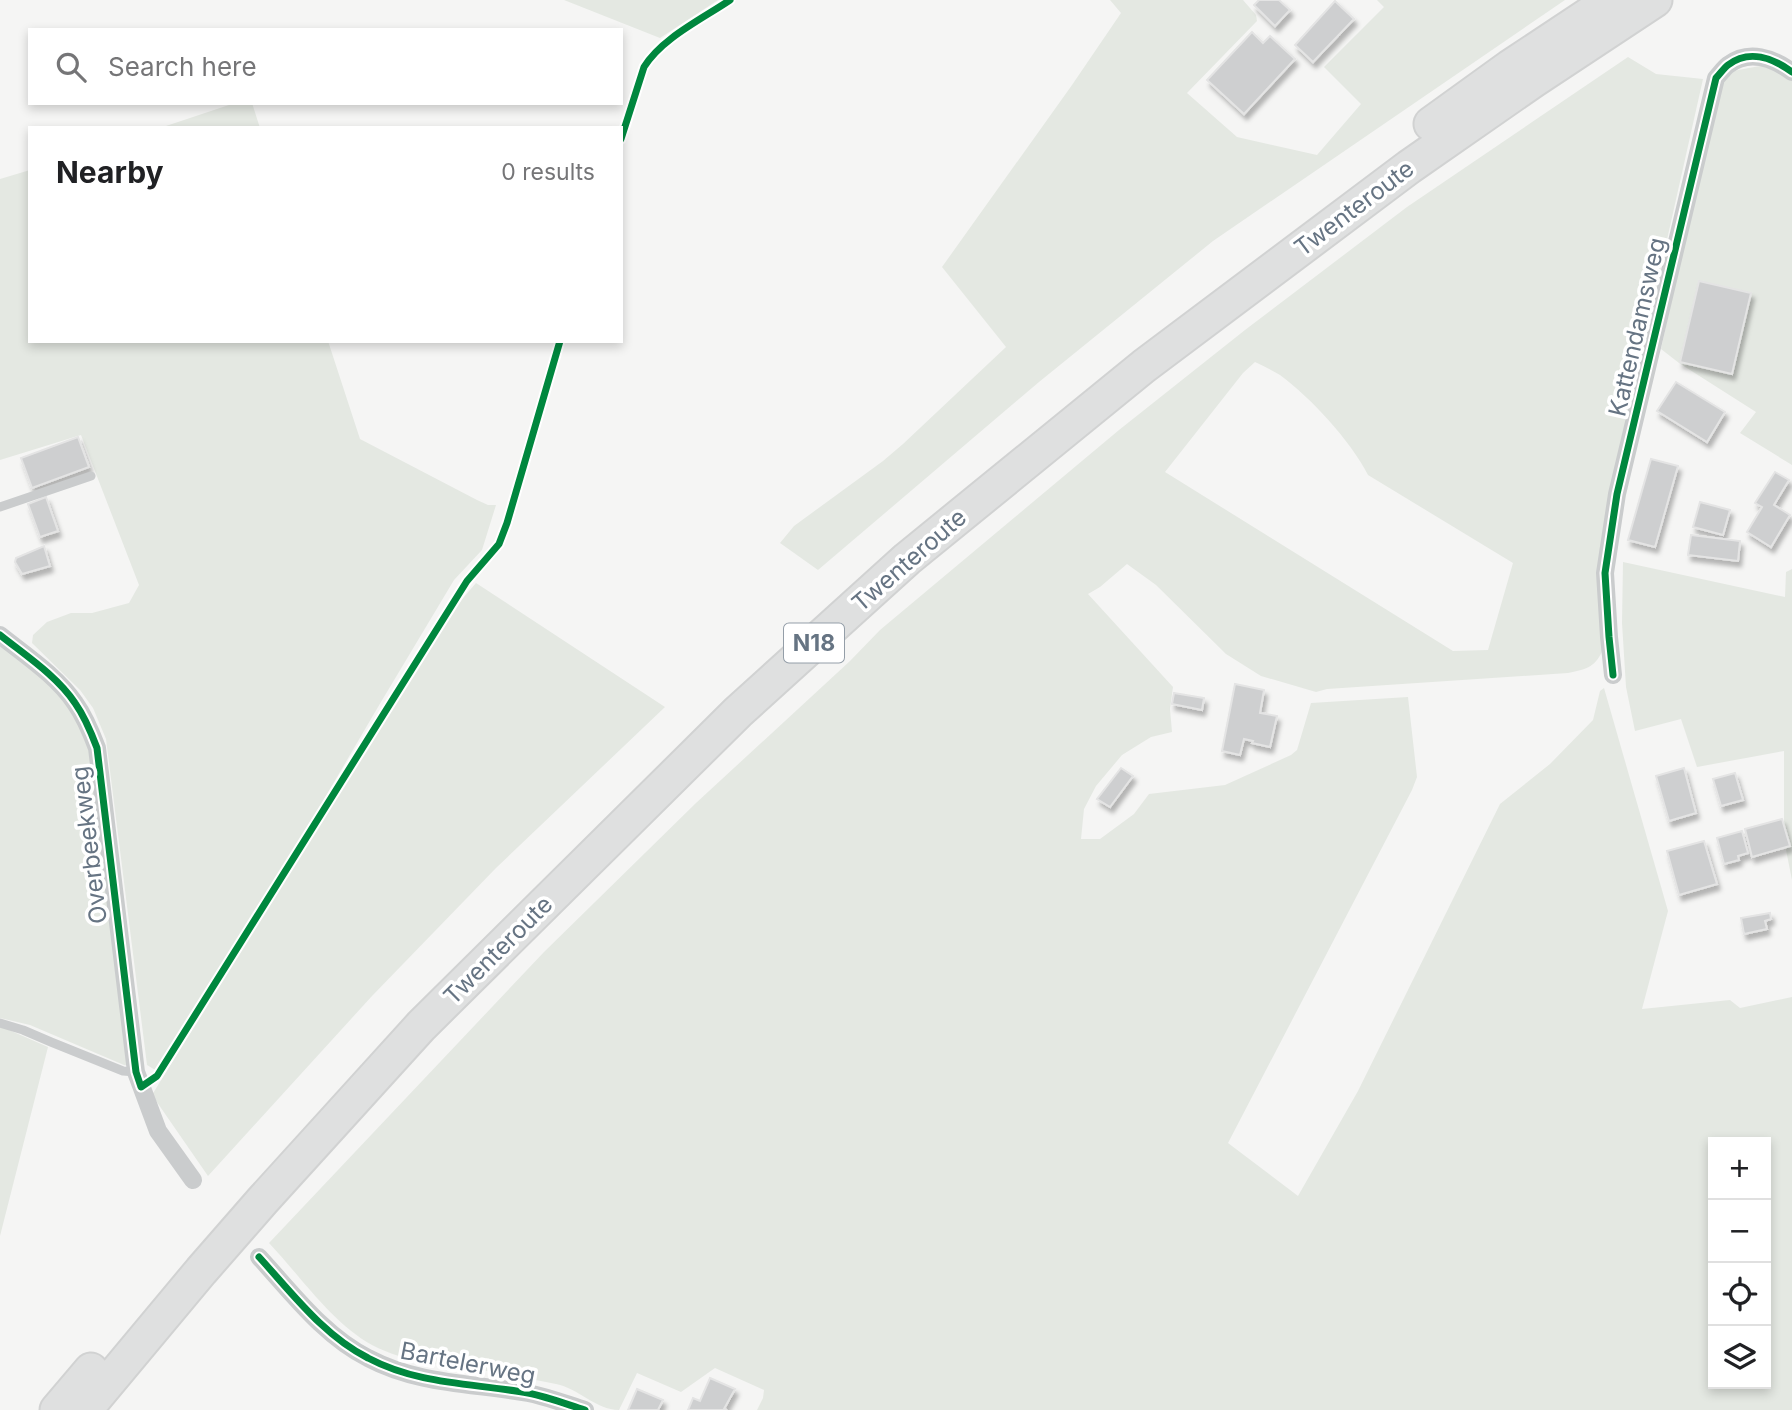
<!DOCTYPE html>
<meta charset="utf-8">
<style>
body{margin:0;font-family:Inter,sans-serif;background:#f2f2f2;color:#202124}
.controls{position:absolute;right:21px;bottom:21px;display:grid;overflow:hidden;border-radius:0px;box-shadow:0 4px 10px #0003}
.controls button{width:63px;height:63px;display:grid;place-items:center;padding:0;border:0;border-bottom:2px solid #e0e0e0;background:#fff;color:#202124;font:35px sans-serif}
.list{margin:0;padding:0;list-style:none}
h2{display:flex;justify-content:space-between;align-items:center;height:91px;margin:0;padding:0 28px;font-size:30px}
h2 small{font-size:23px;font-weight:400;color:#757577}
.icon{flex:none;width:38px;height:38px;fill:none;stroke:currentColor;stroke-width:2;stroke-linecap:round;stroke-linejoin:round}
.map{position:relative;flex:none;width:1792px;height:1410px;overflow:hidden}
.search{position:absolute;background:#fff;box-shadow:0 4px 10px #0003;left:28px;top:28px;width:595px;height:77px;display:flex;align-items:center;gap:18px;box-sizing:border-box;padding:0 24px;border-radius:0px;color:#757577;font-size:26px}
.panel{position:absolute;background:#fff;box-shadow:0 4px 10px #0003;left:28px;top:126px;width:595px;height:217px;border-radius:0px}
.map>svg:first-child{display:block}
.green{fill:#e4e8e2;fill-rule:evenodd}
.building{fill:#cecfd0;stroke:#e4e4e4;stroke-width:2;filter:url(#shadow)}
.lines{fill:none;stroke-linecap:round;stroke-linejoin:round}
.highway-casing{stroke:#d1d2d2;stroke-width:37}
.lane{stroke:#cacccd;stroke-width:9}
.street{stroke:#cacccd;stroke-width:18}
.highway{stroke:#dfe0e0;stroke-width:33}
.cycleway-casing{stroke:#fff;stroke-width:11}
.cycleway{stroke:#00873e;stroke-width:7}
.labels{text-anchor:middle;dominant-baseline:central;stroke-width:7;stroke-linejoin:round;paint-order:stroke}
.shield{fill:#fff;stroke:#949ea8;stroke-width:2}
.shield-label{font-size:23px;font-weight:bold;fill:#667483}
.street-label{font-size:24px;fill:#667483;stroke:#fff}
</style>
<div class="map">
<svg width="1792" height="1410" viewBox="0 0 1792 1410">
<defs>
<filter id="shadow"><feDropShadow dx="3" dy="5.5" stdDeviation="2" flood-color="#0004"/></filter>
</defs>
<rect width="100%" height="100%" fill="#f5f5f4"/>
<path class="green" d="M564,0H718L660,38Z
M1110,0H1243L1256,15L1257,21L1187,93L1237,137L1317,155L1361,104L1324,67L1384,7L1377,0H1565L1213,241L1039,382L818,570L780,543L794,526L883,461L903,444L1006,347L942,267L1072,85L1121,13Z
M1628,57L1656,74L1703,79L1610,494L1604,647C1596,667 1588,669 1568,673L1327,689L1316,692L1261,676L1226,654L1156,585L1127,564L1100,587L1088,594L1173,687L1170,709L1172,732L1151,737L1122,755L1096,786L1084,809L1081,839H1100L1134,814L1149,794L1225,785L1291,755L1297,750L1311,703L1408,697L1417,777L1412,790L1228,1143L1298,1196L1358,1091L1500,804L1550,764L1593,720L1600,691L1604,688L1668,911L1642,1009L1730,1000L1740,1008L1792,997V1410H757L763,1398L764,1390L715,1368L681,1392L637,1373L619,1410C596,1410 578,1388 556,1384C533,1379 510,1375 487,1371C449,1366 406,1363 372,1345C332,1323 301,1277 269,1243L544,952L696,803L850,661L880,630L1119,430L1245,330L1407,207ZM1255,362C1263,366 1272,370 1280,375C1311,398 1350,440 1368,475L1513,563L1488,650L1453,651L1165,472L1243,373ZM1713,1142H1766V1384H1713Z
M1765,65L1792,80V465L1740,433L1756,412L1679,363L1661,349L1718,87L1733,71Z
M235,103H252L260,128H160Z
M30,170V341H328L360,439L477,500L488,505H496L482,550L454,580L378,707L323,801L157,1071L147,1065L106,739L93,708L80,690L32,643L33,635L47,622L71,613H92L129,603L139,585L81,435L0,460V179Z
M1623,562L1785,597L1786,572L1792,569V880L1784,840V751L1697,767L1681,719L1635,731L1626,687L1622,623Z
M476,583L665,707L496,868L372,996L208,1176L152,1095L421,653L451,612Z
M0,641L56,688L89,734L130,1066L124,1065L30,1025L0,1018Z
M0,1026L48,1047L0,1236Z"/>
<path class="building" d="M1259,0H1279L1290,10L1275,26L1254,5Z
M1335,1L1354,19L1313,62L1295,45Z
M1252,32L1263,43L1270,36L1295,59L1244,114L1207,80Z
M1699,281L1751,293L1732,374L1680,362Z
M1676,382L1725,412L1707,442L1657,411Z
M78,437L89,467L32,488L21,458Z
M1651,459L1678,466L1655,547L1628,540Z
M1775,472L1789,480L1774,505L1790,515L1771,547L1747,532L1762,507L1755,503Z
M46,497L58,531L40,537L28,504Z
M1700,502L1730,510L1723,535L1693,527Z
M1691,535L1740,541L1738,561L1688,555Z
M44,546L50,566L22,574L15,562L16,558Z
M1235,684L1264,690L1260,713L1277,716L1270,747L1252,743L1253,741L1244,739L1240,755L1222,751Z
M1174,693L1204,698L1202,710L1172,704Z
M1121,768L1133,776L1110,807L1097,799Z
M1684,768L1696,813L1669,821L1656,776Z
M1735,773L1743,800L1721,806L1713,779Z
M1782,819L1790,846L1752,857L1745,829Z
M1742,831L1748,853L1738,856L1739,860L1724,864L1717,838Z
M1704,841L1717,884L1679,895L1667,851Z
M1770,913L1771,919L1765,921L1767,929L1744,934L1741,918Z
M710,1378L735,1389L724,1409L727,1410H688L693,1398L700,1401Z
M637,1389L663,1400L658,1410H628Z"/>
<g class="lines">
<g class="highway-casing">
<path id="highway" d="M1431,124L1510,67L1611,0
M57,1410L91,1370
M85,1410L201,1271L263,1200L421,1026L738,712L907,559L1144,366L1409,167L1534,80L1655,0"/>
</g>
<path class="lane" d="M0,507L91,476
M0,1023L23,1030L51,1042L123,1071L136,1072"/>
<path class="street" d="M0,635C25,655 57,676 75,703C85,717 91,732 97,748L136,1072L158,1131L193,1180
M1613,675L1609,637L1605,573L1617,494L1716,78C1720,74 1724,68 1728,65C1749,49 1773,58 1792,72
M259,1257C292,1293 324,1336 368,1358C419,1385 473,1383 528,1393C548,1397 566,1404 585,1410"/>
<use href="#highway" class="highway"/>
<g class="cycleway-casing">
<path id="cycleway" d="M621,139L644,67C662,38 702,19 730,0
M0,635C25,655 57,676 75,703C85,717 91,732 97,748L136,1072L141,1087L157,1076L467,581L499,544L507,523L560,341
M1613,675L1609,637L1605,573L1617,494L1716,78C1720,74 1724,68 1728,65C1749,49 1773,58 1792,72
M259,1257C292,1293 324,1336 368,1358C419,1385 473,1383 528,1393C548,1397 566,1404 585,1410"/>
</g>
<use href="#cycleway" class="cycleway"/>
</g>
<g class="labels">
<rect class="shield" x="784" y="623.5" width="60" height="39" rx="5"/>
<g class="shield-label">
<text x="814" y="643">N18</text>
</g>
<g class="street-label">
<text transform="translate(1354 208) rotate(-37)">Twenteroute</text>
<text transform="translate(1637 327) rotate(-77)">Kattendamsweg</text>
<text transform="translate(909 560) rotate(-41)">Twenteroute</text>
<text transform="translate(89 845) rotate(-97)">Overbeekweg</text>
<text transform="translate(498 950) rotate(-45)">Twenteroute</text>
<text transform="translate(468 1363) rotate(11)">Bartelerweg</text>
</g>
</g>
</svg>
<div class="controls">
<button>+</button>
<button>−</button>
<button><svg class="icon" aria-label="locate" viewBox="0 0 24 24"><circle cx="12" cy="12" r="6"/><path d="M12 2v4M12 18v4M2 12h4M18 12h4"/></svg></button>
<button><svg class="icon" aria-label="layers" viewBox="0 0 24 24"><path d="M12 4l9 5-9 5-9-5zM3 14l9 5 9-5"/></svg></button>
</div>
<div class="search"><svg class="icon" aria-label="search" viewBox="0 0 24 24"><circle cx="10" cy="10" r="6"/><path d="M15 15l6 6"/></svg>Search here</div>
<section class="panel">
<h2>Nearby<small>0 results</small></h2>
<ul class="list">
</ul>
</section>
</div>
